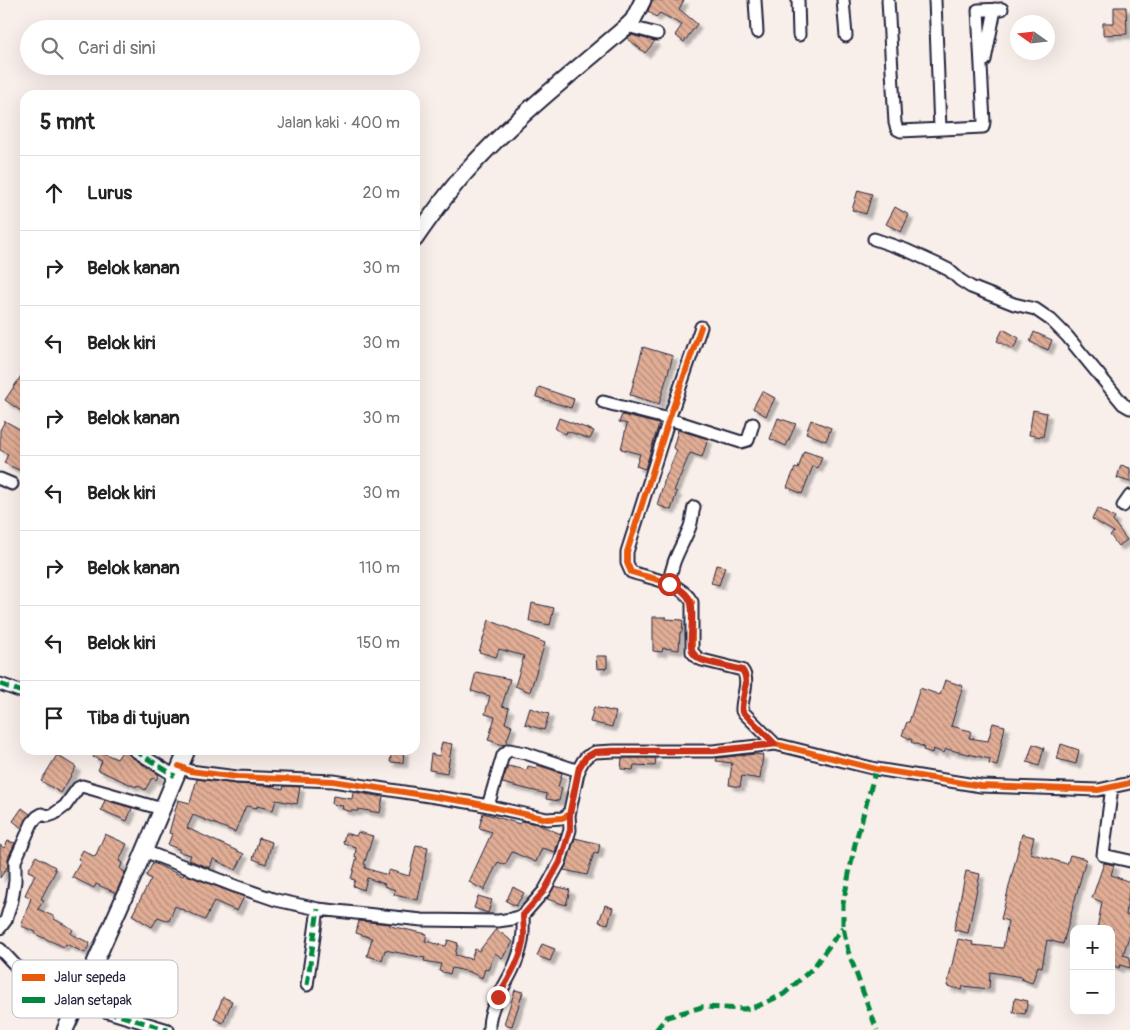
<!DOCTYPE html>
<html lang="id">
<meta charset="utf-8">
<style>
body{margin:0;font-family:Pangolin,sans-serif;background:#f2f2f2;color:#222}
.controls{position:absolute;right:15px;bottom:15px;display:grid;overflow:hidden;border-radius:10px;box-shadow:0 5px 20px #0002}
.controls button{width:45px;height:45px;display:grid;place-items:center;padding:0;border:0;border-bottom:1px solid #e0e0e0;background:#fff;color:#222;font:25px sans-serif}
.compass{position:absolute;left:1010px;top:15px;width:45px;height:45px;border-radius:50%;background:#fff;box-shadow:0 5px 20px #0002;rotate:284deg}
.stop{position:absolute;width:15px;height:15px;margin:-11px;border:4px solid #c8321e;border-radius:50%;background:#fff}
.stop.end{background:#c8321e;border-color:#fff;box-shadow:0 1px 5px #0008}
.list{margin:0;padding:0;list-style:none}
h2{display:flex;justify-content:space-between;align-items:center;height:65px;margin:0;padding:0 20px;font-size:21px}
h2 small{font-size:16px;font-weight:400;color:#767676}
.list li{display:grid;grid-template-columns:32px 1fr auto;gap:15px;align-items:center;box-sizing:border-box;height:75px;padding:0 20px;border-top:1px solid #e0e0e0}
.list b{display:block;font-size:19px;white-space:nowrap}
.list em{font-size:16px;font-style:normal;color:#767676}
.icon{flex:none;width:28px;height:28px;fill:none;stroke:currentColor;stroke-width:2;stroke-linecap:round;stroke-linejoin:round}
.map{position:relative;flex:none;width:1130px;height:1030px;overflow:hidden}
.search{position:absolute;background:#fff;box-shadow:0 5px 20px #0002;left:20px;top:20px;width:400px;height:55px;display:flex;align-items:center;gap:12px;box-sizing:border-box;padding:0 18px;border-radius:28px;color:#767676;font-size:19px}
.panel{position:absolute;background:#fff;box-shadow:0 5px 20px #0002;left:20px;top:90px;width:400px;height:665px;border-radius:15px}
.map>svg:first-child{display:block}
.building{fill:url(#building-back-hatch);stroke:#22223b;filter:url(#shadow)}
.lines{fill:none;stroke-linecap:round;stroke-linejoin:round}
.minor-casing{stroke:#22223b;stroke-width:15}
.tertiary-casing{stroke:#22223b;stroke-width:19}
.minor{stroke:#fff;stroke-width:11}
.tertiary{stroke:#fff;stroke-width:15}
.quiet{stroke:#00873e;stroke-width:5;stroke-dasharray:10 5;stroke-linecap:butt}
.cycleway-casing{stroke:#fff;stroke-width:9}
.cycleway{stroke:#e8590c;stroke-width:6}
.route{stroke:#c8321e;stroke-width:6}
.key{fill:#fff;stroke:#bdbdc4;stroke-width:1}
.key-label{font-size:14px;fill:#22223b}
</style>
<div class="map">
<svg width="1130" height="1030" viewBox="0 0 1130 1030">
<defs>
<pattern id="building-back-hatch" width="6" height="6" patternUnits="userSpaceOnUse" patternTransform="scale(1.25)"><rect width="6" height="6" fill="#e1ad95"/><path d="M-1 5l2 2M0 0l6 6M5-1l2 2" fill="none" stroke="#b68c7b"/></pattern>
<filter id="shadow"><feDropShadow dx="4.5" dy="4.5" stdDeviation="1" flood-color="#0004"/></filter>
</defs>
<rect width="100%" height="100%" fill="#f9efea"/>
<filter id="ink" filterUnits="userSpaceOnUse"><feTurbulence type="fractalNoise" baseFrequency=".02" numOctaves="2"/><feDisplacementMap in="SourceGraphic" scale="10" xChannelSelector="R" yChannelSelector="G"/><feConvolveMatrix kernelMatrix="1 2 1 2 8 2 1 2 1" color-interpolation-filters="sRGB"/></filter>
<g filter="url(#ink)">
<path class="building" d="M652,0H684L679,9L697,24L684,42L675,35L682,25L660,13L656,17L648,11Z
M1114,7H1126L1127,34L1103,35V23H1114Z
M631,35L655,41L645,53L627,38Z
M858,190L872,194L866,214L852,210Z
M895,207L909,215L901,232L886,224Z
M1003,329L1019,338L1013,349L997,341Z
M1034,332L1052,340L1048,350L1030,342Z
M643,347L673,356L659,404L630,395Z
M25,370V414L5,400Z
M539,387L574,399L571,408L536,397Z
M762,391L775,398L766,416L753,408Z
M1033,410L1047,413L1043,437L1029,435Z
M622,415L659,424L645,469L636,466L640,454L621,449L627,424L619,422Z
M559,418L594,431L590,439L567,431L566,434L555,429Z
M778,418L796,424L786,446L770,439Z
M811,420L831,428L826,441L806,433Z
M5,421L25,432V462L21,471L4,463L8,454L0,450V430Z
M678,430L708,439L702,457L690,453L674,491L677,492L671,510L657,505L665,479L677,450L673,448Z
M804,451L822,457L818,468L813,466L802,494L787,487L795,468L798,469Z
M1121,465L1130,468V482L1117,478Z
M1098,508L1115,518L1113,521L1127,540L1118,546L1110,535L1114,532L1092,519Z
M716,565L725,567L719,585L711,583Z
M532,603L554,608L550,625L529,621Z
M653,617H666V619L683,620L682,632H680L679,650L663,648L662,652L653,651Z
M489,620L545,643L530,692L515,686L524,656L499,649L496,657L479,652Z
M596,656H607V668L597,669Z
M476,672L510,679L502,706L509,708L505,723L512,726L506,743L503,745L488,740L495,717L485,714L490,696L471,691Z
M945,680L963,686L951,726L971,731L969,738L988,741L993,723L1005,726L997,766L989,764L990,759L946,749L944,753L933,749L932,753L923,750L924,747L911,742L912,740L902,735L907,722H909L920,688L940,695Z
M594,707L616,712L612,727L590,722Z
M530,708L549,714L544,730L525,724Z
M442,742L452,744L447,773L429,770L431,754L439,756Z
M1033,744L1044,748L1039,766L1027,762Z
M1061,744L1079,750L1076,764L1057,759Z
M96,750L117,759L123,750H127L130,756L159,775L156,780L152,778L145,790L137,785L136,787L98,770L102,761L93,757Z
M392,750H404L403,763L390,762Z
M755,754L763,755L760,779L742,776L740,787L729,785L732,763L716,761L717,758Z
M57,755L76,767L61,793L41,781Z
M622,758H656L655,766L634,765L633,770L621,769Z
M537,765L562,773L558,787L562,788L559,801L546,799L547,794L502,783L508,766L527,770L528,766L536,768Z
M197,779L236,784L269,786L283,789L284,786L300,787L297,804L276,800L273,810L257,806V808L246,806L235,832L193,815L187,828L244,854L236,870L213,859L210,868L189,860L191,855L179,852V849L168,845L172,834L169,833L178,800L190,803Z
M353,792L383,797L380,813L358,809V811H349L342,809L343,806L332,804L333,796L352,799Z
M105,800L132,808L127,821L101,810Z
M22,808L30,814L22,828L13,821Z
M483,813L520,824L521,821L537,824L561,834L555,852L542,848L536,862L512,852L505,865L498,862L484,890L469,882L492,832L479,828Z
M358,832L373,836L364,864L366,865L365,868L387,875L389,870L409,876L416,845L428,847L418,900L394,895L395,890L384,886L385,884L367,878L364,890L353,886L355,880L351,879L357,857H355L356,848L353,847V846L343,843L345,833L356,836Z
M105,834L127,844L119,861L122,863L120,869L125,872L116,893L96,884L94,888L72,877L81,861L78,859L83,850L95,857Z
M1022,834L1034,837L1030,853L1067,864L1070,855L1086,859L1063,944L1047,940L1042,967L1038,966L1032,983L1021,979L1022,977L990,972L989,989L963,986L962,990L947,986L958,939L973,942L972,945L1003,948L1008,921L1001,919Z
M259,838L272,842L266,864L253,859Z
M575,838L600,844L598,854L594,853L587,875L564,870Z
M8,841L15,843L8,858V866L0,878V845L4,848Z
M36,856L55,867L54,869L56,870L41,899L44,900L38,909L55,917L54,919L73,929L71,934L90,943L85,953L66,944L64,947L35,934L36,932L21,926L31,898L25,895L35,874L28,871Z
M153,863L183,876L184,874L244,897L237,911L214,901L205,920L175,906L169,921L158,917L152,927L132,915L151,879L146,876Z
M1104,863L1114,865L1111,875L1130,882L1126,915L1130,916V933L1123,955L1130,957V968L1120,965L1119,968L1111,965V935L1113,929H1097L1102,902L1092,898Z
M966,871L980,874L968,933L954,930Z
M555,886L570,890L566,905L547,899Z
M513,887L524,893L516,906L506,901Z
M478,896L492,900L488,913L474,908Z
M605,905L613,908L608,924L599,922Z
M359,921L390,924V926L427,934L425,941L446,946L448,940L458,943L455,955L471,959L475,949L479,951L496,929L513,942L502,958L495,953L488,970L485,969L482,978L470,972L452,968L450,974L439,971L441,964L424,961L425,958L385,950L382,960L367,956L372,938L356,933Z
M542,944L555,949L550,961L537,956Z
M515,990L523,992L512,1026L504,1024Z
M223,997L232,1001L223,1023L214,1019Z
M1015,998L1028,1001L1025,1014L1013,1012Z"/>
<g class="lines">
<g class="minor-casing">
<path id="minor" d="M755,0L757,32
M798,0L799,35
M843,0L846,36
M888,0L895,123L897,129L901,131L983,127L984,122L978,10L1002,9
M935,0L940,129
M627,26L657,34
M985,60L995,9
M874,239L906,250L939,265L949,270L960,280L971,287L1014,304L1035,309L1051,320L1067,336L1123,404L1130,408
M701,327L669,419L627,552V563L631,572C652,579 681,582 692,602V652L698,658L702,660L742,670C751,681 741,698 742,711L775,744
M603,402L669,419L741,442L748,440L753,424
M0,479L12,484
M1123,506L1130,496
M669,584C672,560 680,550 689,529C692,523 692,514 694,507
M0,684L25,693
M134,750L175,776
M179,766L190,771L237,777L333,781L474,803L547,819L562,818L569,815L579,768L583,761L586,757L595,752L614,751H713L775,744L876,769L981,786L1098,790L1130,783
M1112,787L1103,855L1130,861
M488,806L503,755L509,750L525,753L579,771
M144,851L235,886L276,900L318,909L422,920L498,921L512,919L523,915L544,891L560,862L570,830L569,815
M0,928L6,920L12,900L15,881V861L32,823L37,817L42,814L48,816L54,814L65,806L78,788L82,786L162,809
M0,949L16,966L78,1001L105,1011L168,1030
M307,985L318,909
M489,1030C488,1007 504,989 513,969C522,949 524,937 523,915"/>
</g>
<g class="tertiary-casing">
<path id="tertiary" d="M415,239C431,216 447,193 466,172C512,120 574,72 627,26L633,20L643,0
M65,1030L138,866L187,750"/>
</g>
<use href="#minor" class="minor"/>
<use href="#tertiary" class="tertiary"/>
<path class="quiet" d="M0,684L25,693
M134,750L175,776
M876,769L855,844L843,904V927L848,951L877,1030
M307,985L318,909
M78,1001L105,1011L168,1030
M656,1030L667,1017L702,1007L745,1009L758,1006L784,994L813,968L843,927"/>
<g class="cycleway-casing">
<path id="cycleway" d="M701,327L669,419L627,552V563L631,572C652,579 681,582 692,602V652L698,658L702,660L742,670C751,681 741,698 742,711L775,744
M179,766L190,771L237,777L333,781L474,803L547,819L562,818L569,815L579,768L583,761L586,757L595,752L614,751H713L775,744L876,769L981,786L1098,790L1130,783"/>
</g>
<use href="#cycleway" class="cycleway"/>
</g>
</g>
<g class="lines" filter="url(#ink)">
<path class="route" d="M498,997C508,979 523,957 524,935C524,929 523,922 523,915L544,891L560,862L570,830V814L579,768L586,757L595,752L614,751H713L775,744L742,711C741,698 751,680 742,670C731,666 706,664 698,658C676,644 714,598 669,584"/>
</g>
<rect x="12" y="960" width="166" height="58" rx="8" class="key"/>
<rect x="22" y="974" width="23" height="7" fill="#e8590c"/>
<rect x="22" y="997" width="23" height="6" fill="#00873e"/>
<g class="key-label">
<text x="54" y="982">Jalur sepeda</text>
<text x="54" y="1005">Jalan setapak</text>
</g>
</svg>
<div class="controls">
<button>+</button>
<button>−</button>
</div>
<svg class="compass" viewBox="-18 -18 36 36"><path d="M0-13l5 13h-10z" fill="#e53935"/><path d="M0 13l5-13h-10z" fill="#767676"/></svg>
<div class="stop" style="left:669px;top:584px"></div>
<div class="stop end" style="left:498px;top:997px"></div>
<div class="search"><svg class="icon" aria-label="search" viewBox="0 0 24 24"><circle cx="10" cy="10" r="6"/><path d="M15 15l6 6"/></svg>Cari di sini</div>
<section class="panel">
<h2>5 mnt<small>Jalan kaki · 400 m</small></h2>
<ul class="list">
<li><svg class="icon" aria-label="ahead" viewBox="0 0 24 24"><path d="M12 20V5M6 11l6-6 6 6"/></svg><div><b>Lurus</b></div><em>20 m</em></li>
<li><svg class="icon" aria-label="right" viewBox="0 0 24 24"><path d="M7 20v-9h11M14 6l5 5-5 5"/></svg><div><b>Belok kanan</b></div><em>30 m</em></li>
<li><svg class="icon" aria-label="left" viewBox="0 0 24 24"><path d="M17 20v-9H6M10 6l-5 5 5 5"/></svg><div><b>Belok kiri</b></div><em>30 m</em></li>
<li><svg class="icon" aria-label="right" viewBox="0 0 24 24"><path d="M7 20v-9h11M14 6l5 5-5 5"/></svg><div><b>Belok kanan</b></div><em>30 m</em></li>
<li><svg class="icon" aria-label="left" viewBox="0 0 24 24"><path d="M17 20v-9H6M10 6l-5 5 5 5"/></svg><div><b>Belok kiri</b></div><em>30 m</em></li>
<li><svg class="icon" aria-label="right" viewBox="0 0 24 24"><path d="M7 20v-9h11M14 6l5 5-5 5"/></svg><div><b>Belok kanan</b></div><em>110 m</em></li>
<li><svg class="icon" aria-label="left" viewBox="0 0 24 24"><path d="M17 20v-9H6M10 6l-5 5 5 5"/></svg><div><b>Belok kiri</b></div><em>150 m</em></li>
<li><svg class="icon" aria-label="arrive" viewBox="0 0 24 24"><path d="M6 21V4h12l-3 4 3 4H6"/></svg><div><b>Tiba di tujuan</b></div></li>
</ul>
</section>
</div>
